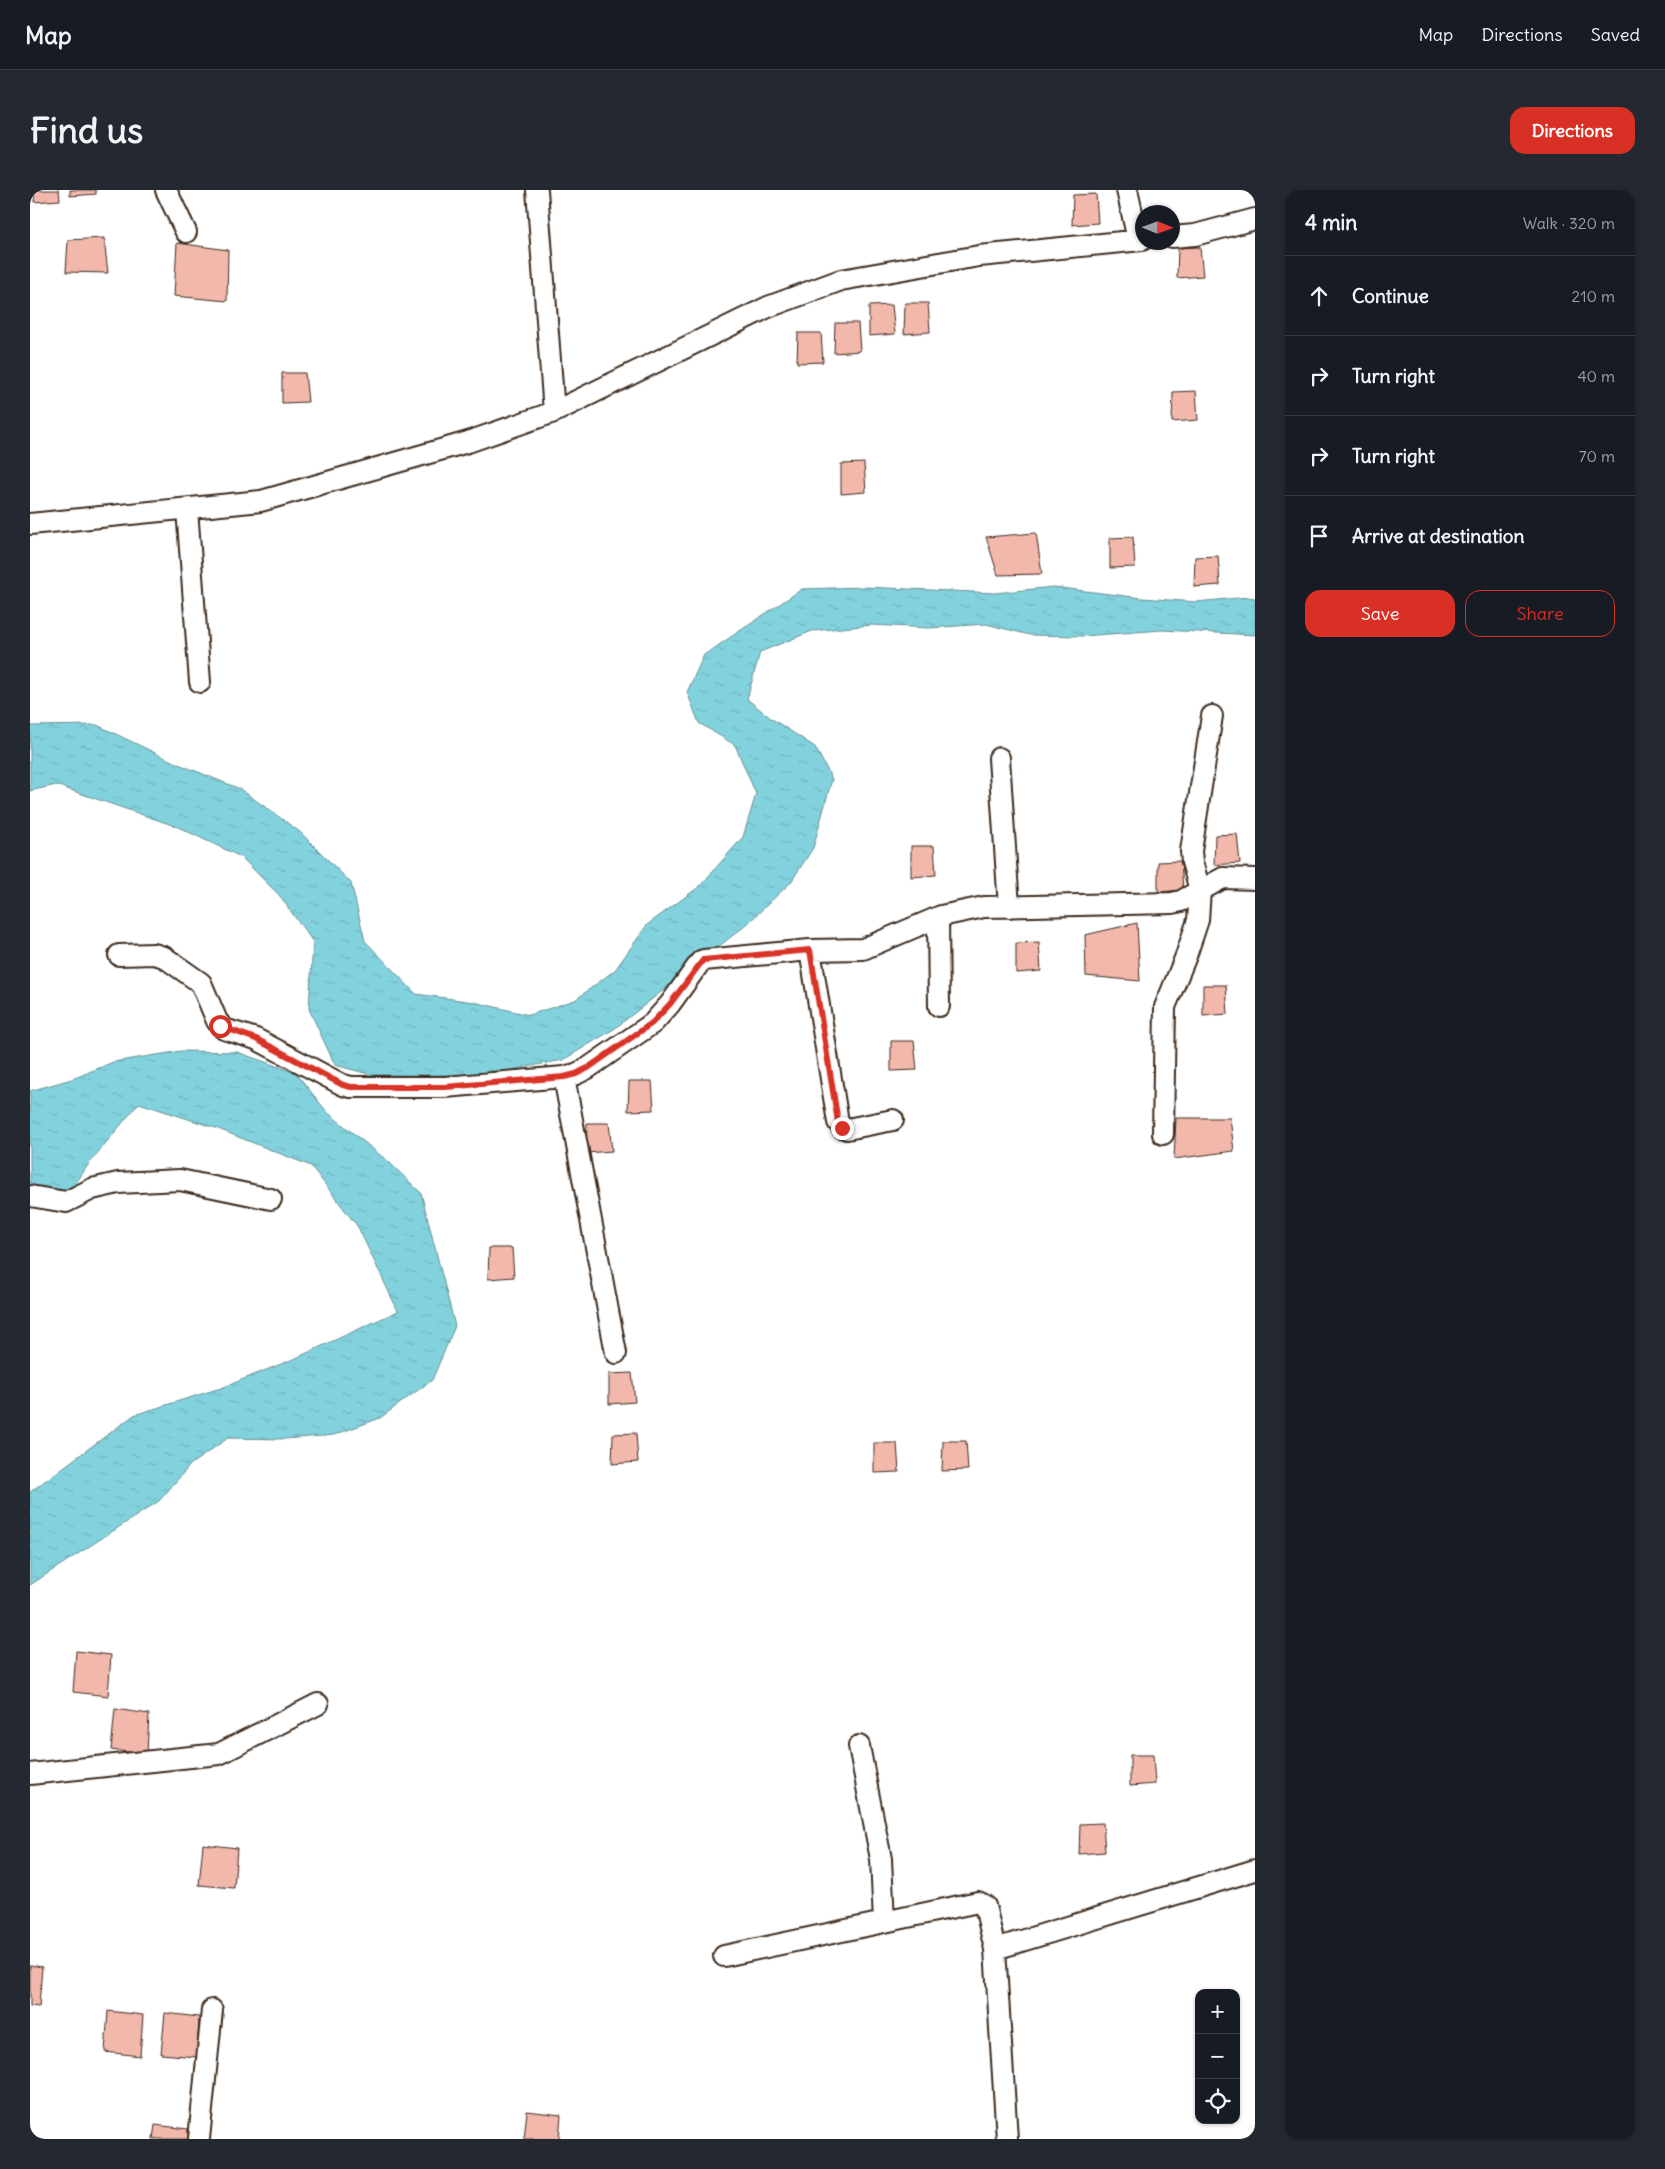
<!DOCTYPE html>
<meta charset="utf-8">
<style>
body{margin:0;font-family:Delius,sans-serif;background:#242831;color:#f1f3f6}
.controls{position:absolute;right:15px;bottom:15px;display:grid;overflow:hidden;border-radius:10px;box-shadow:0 1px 4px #0004}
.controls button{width:45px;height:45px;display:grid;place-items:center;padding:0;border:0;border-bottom:1px solid #363941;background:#171b24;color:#f1f3f6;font:25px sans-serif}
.compass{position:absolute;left:1105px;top:15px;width:45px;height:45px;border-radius:50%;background:#171b24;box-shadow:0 1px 4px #0004;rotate:91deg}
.stop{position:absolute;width:15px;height:15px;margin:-11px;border:4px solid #d93025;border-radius:50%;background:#fff}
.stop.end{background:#d93025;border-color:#fff;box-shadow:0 1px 5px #0008}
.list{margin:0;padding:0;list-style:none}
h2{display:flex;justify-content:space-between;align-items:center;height:65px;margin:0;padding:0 20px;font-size:21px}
h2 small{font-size:16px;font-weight:400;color:#9ea1a6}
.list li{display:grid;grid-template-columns:32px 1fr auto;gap:15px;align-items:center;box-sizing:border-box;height:80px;padding:0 20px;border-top:1px solid #363941}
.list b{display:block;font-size:19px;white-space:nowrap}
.list em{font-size:16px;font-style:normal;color:#9ea1a6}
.actions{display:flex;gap:10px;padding:15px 20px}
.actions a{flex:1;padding:11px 0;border:1px solid #d93025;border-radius:15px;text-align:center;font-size:18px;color:#d93025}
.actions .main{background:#d93025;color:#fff}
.icon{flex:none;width:28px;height:28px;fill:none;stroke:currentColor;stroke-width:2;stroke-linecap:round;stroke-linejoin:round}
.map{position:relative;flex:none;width:1225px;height:1949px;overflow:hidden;border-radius:15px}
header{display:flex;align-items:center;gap:30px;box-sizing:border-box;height:70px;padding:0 25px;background:#171b24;border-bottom:1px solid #363941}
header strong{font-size:24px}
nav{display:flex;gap:28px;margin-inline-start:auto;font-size:18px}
.intro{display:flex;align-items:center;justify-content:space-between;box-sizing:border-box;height:120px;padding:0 30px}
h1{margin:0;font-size:35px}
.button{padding:12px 22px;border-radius:15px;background:#d93025;color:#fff;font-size:18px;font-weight:700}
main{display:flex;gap:30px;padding:0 30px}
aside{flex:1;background:#171b24;border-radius:15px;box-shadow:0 1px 4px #0004}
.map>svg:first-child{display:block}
.water{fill:url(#water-ripples);stroke:#668f91}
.building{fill:#f2b8ac;stroke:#3b2a1e}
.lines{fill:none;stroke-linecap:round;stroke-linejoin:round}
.minor-casing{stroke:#3b2a1e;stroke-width:24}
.minor{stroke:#fff;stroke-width:20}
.route{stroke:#d93025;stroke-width:6}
</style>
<header>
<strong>Map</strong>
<nav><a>Map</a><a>Directions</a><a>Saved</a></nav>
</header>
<div class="intro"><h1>Find us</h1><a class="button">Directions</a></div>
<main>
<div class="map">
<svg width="1225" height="1949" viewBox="0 0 1225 1949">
<defs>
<pattern id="water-ripples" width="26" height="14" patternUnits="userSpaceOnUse" patternTransform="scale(1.25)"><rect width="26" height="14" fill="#82d2de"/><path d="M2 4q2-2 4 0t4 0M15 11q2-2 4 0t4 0" fill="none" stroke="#71b4be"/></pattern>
</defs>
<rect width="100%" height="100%" fill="#fff"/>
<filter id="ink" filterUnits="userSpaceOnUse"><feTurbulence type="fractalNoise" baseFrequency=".02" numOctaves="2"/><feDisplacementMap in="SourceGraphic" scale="10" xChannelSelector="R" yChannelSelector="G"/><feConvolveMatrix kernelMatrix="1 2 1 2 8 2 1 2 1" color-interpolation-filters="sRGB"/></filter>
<g filter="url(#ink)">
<path class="water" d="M834,397L965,403L1023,397L1112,408L1166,412L1218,407L1225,408V445L1132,440L1053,446L1000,445L956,434L899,438L841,435L782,441L730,462L717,509L742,529L785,557L802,589L783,658L761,692L716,735L584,839L533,870L454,885H342L305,875L279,819L283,752L249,705L211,667L148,637L26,595L0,601V536L67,535L146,573L210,599L270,642L321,693L335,751L386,804L444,812L499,825L545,810L585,780L617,735L670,696L713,647L726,604L705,555L669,533L657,502L674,465L772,399Z
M151,861L207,862L266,883L297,922L360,973L391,1003L425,1136L402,1190L350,1228L304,1245L255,1249L198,1248L161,1274L129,1311L0,1395V1302L104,1225L194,1197L266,1168L368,1121L328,1037L281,976L186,938L109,913L60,972L34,1011L0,993V901L45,888L83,872Z"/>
<path class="building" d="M5,0H29L30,10L4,12Z
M40,0H66V4L40,6Z
M1066,4L1068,33L1042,35L1043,5Z
M74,48L78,83L36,82L38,50Z
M147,53L198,60L197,111L144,106Z
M1170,57L1173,86L1147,88L1148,58Z
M875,113H898L900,142L874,144Z
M862,115L865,144L839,146V116Z
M805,133H828L830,161L804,163Z
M768,143H791L793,172L767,173Z
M252,183H275L278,212L252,213Z
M1166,201L1168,230L1142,232L1143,202Z
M834,273L836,302L811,304V274Z
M1006,343L1012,384L968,385L956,347Z
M1103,347L1105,377L1080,378V348Z
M1188,366L1190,395L1164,397L1165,367Z
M1207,644L1210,673L1184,675L1185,645Z
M881,656H904L906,685L881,687Z
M1151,671L1153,700L1128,702V672Z
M1107,733L1110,791L1056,786L1055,745Z
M1009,752L1011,781L986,783V753Z
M1173,795H1196L1198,824L1173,826Z
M861,851H884L887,880L861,881Z
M599,891H622L624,920L598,921Z
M1146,928H1200L1204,961L1144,969Z
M557,933H579L582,961L556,963Z
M459,1058H482L484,1087L458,1089Z
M602,1183L605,1212L579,1214V1184Z
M606,1243L608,1272L582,1274L583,1244Z
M913,1251H936L938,1280L912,1281Z
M844,1253H867L869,1282L844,1283Z
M46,1461L81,1465L78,1506L43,1502Z
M85,1519L119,1524L117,1564L81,1560Z
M1100,1565H1123L1125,1594L1100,1596Z
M1073,1633L1075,1662L1049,1664L1050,1634Z
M173,1654L207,1658L204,1698L169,1695Z
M0,1775L12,1777L9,1817L0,1816Z
M78,1821L113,1825L110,1866L75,1862Z
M135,1823L169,1827L167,1867L131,1864Z
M497,1921L531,1925L529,1949H494Z
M125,1935L158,1939V1949H123Z"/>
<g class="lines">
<g class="minor-casing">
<path id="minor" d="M136,0L156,42
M507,0L524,222
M1097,0L1108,50
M1142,47L1165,45L1225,29
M157,319L170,492
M0,334L231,311L438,252L524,222L738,117L811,90L949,66L1112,50
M969,568L979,717
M908,728L909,816
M780,760L808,932L812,937L817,939L863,930
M89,765L124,764L134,767L171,793L187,831L194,839L226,849L313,895L321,897H415L534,887L546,884L558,878L623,833L640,814L671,771L674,770L780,760L833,759L911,726L954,717L1142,713L1151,711L1193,688L1225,689
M534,887L586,1163
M1133,944L1135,817L1156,766L1168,730L1170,700L1162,672L1161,661L1182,526
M0,1006L36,1012L62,999L88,993L150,990L241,1009
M829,1556L851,1669L854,1732
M0,1584L189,1564L288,1514
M694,1766L948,1712L955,1716L965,1759
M169,1949L182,1820
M977,1949L965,1759L1225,1680"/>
</g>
<use href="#minor" class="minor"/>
</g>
</g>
<g class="lines" filter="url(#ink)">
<path class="route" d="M190,836L226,849L313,895L321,897H415L534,887L546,884L558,878L622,833L640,814L673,770L780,760L808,932L812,938"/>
</g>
</svg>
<div class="controls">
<button>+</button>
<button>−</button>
<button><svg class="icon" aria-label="locate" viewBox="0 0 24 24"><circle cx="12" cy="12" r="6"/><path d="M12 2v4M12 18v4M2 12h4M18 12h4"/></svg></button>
</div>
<svg class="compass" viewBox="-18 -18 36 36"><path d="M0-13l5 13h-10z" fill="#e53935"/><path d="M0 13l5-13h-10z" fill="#9ea1a6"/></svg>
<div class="stop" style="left:190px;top:836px"></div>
<div class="stop end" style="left:812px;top:938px"></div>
</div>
<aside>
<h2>4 min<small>Walk · 320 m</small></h2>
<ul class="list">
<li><svg class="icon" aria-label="ahead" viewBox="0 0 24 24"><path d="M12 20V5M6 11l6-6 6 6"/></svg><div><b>Continue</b></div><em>210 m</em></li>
<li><svg class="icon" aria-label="right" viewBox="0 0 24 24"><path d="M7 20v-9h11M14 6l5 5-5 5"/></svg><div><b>Turn right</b></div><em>40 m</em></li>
<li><svg class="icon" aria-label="right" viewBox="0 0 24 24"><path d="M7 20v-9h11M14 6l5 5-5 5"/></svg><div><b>Turn right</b></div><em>70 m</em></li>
<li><svg class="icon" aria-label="arrive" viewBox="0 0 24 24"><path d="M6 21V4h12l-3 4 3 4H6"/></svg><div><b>Arrive at destination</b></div></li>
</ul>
<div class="actions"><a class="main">Save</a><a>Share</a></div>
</aside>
</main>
